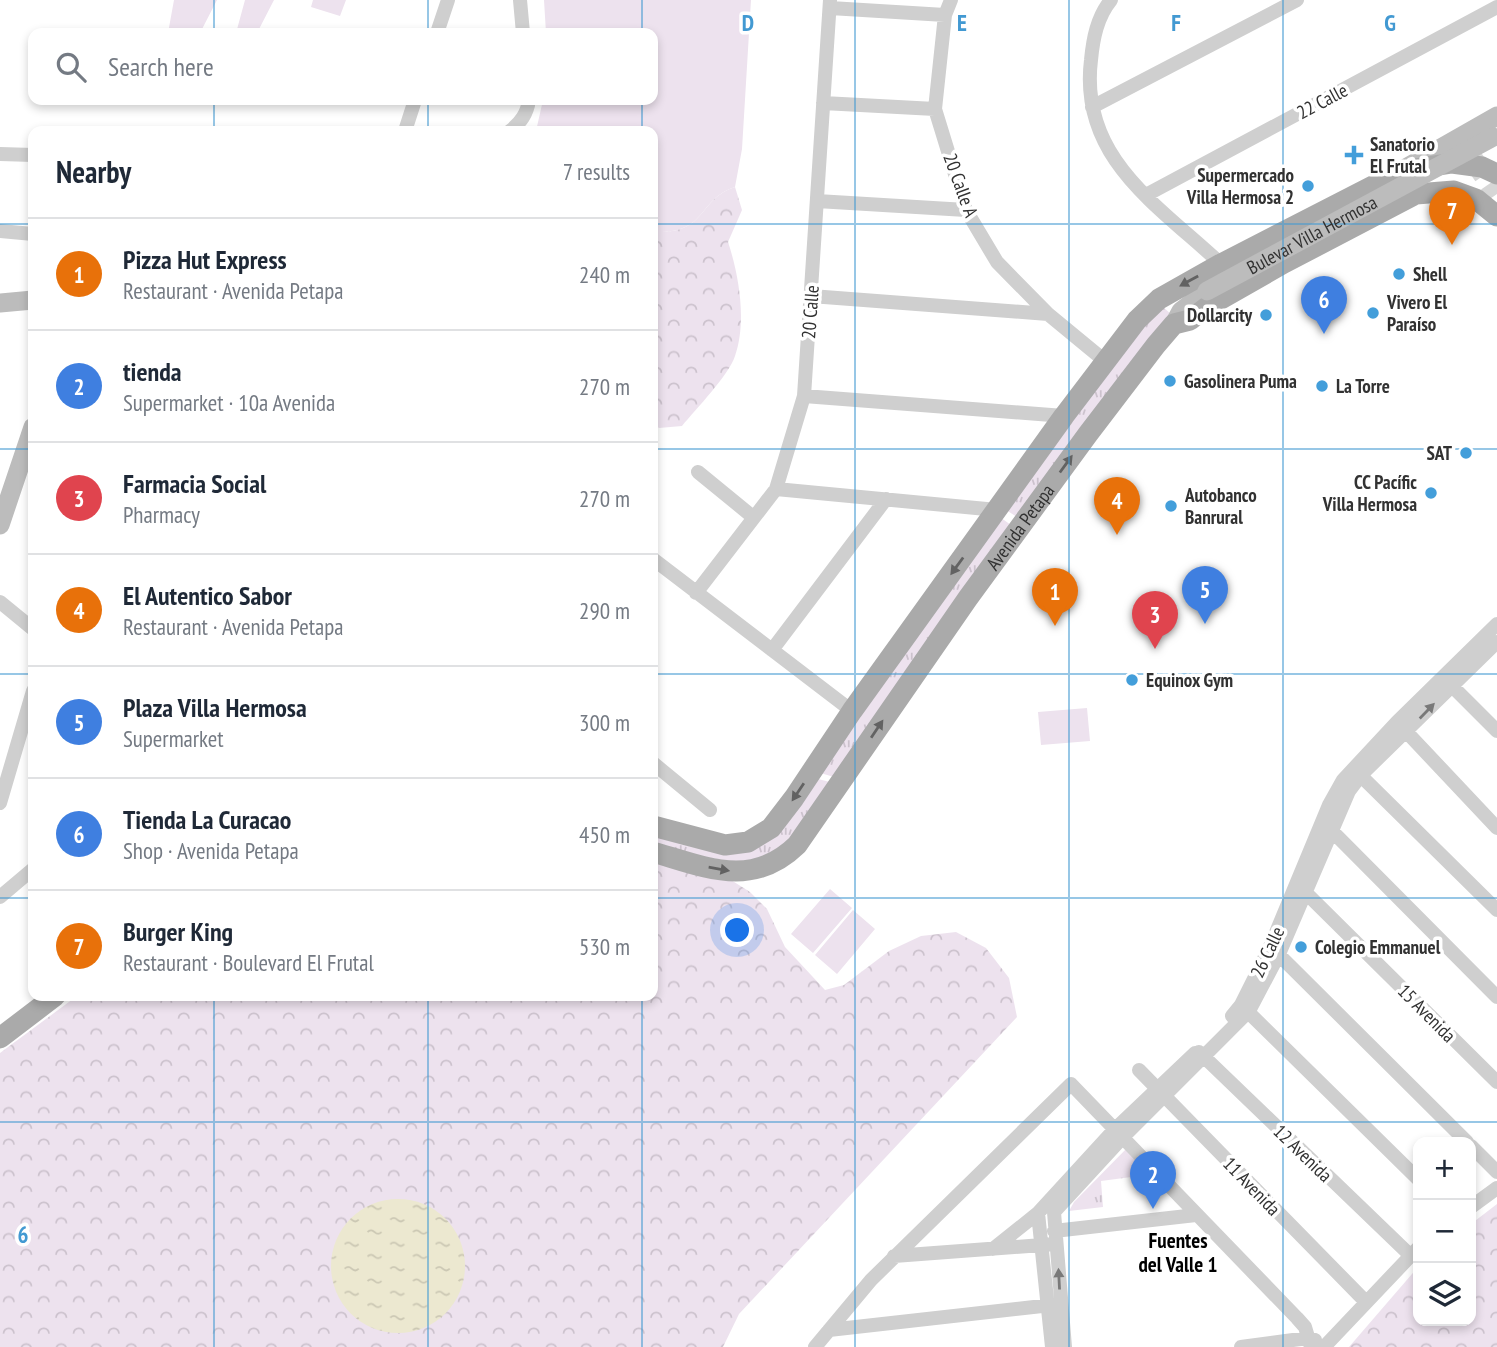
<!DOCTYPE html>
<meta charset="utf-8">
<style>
body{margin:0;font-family:"PT Sans Narrow",sans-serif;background:#f6f6f7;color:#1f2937}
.controls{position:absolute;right:21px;bottom:21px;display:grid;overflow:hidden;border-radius:14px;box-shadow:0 4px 10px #0003}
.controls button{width:63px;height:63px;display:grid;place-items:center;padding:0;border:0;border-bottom:2px solid #e0e1e3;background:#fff;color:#1f2937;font:35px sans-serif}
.you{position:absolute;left:738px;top:931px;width:24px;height:24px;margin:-18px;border:5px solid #fff;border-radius:50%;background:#1a73e8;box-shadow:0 0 0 10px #1a73e833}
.badge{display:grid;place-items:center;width:46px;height:46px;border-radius:50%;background:#2f5e80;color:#fff;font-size:23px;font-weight:700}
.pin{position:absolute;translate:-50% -58px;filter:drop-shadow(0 2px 4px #0008)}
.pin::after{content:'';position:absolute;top:37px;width:24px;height:21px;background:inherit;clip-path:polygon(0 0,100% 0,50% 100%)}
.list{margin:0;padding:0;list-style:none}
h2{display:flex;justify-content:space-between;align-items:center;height:91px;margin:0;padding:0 28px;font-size:30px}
h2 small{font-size:23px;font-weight:400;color:#747a83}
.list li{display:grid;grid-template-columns:46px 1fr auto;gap:21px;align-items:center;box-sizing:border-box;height:112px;padding:0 28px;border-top:2px solid #e0e1e3}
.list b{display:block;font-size:26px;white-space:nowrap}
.list p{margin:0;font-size:23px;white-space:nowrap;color:#747a83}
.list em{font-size:23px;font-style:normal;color:#747a83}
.icon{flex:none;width:38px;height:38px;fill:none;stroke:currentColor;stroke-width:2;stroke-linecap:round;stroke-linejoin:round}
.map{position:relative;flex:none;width:1497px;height:1347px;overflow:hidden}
.search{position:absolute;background:#fff;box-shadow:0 4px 10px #0003;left:28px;top:28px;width:630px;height:77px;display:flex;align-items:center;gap:18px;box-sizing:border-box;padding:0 24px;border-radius:14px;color:#747a83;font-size:26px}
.panel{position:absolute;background:#fff;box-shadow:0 4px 10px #0003;left:28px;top:126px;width:630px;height:875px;border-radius:14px}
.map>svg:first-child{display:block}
.grass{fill:#ede2ee}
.forest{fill:url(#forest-crowns)}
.park{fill:url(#park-tufts)}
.water{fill:url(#water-ripples)}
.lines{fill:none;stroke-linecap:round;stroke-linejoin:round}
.primary-tunnel{stroke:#d6d6d6;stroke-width:21;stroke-dasharray:21 10;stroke-linecap:butt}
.street{stroke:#cfcfcf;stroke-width:14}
.secondary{stroke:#bcbcbc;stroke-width:19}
.primary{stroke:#aaa;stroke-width:21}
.secondary-bridge{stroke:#bcbcbc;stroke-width:19}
.oneway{fill:#626262}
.oneway2{fill:#797979}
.grid{fill:none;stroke:#4299d2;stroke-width:2;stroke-opacity:0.55}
.poi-dot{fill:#439eda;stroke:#fff;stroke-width:2.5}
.labels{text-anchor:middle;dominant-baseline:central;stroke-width:7;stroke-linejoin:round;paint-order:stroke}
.street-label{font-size:19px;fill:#323232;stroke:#fff}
.poi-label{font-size:19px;font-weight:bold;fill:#323232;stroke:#fff;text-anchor:start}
.neighbourhood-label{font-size:21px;font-weight:bold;fill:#000;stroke:#fff}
.grid-label{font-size:23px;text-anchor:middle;font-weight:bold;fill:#4299d2;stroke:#fff;stroke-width:7;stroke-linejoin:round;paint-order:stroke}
</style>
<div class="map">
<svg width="1497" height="1347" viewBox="0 0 1497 1347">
<defs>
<pattern id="forest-crowns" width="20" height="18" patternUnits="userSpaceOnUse" patternTransform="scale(1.75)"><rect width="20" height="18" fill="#ede2ee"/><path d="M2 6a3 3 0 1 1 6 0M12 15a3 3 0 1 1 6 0" fill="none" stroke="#ccc2cd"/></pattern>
<pattern id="park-tufts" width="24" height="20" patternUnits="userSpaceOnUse" patternTransform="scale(1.75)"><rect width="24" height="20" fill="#ede2ee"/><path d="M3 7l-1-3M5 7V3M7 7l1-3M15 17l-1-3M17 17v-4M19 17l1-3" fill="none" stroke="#ccc2cd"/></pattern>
<pattern id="water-ripples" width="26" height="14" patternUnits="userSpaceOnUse" patternTransform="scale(1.75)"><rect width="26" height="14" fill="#ece8d0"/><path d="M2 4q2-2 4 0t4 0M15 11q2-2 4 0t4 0" fill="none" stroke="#cbc7b3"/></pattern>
</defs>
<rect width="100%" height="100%" fill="#fff"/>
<path class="grass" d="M174,0H217L200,33H168Z
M245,0H274L257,33H236Z
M313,0H346L340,16L311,7Z
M544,0H751L742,149L735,187C696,200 709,234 653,232V131H536L543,100H653V33H546Z
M1087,708L1090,741L1041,745L1038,712Z
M830,889L852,908L813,953L791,934Z
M853,910L875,929L837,974L815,955Z"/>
<path class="forest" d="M735,187L742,210L728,242C739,275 747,322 735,356C729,375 696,409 682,426L659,428L653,423V232C709,234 696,200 735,187Z
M653,860L731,880L750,892L767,909L785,947L825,990L844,985L889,951L921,936L956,932L986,948L1009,978L1017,1017L739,1314L723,1347H0V1053L77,996H653Z
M1497,1204V1347H1349L1418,1267V1321H1471V1224Z"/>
<path class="park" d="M1162,306L1173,316L1017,517L1003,508L1069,413Z
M997,515L1011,525L834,777L817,772Z
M814,778L830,782L789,840L758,866L653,848V831L737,850Z
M1128,1147L1154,1174L1101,1181L1103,1207L1069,1211L1074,1202Z"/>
<path class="water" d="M331 1266a67 67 0 1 1 134 0a67 67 0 1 1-134 0Z"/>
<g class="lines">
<path class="primary-tunnel" d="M1472,158L1497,194"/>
<path class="street" d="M520,0L523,33
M951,0L945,15L935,109L966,210L997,262L1048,314L1105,361
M1111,0C1097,17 1093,39 1091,60C1079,158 1158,205 1221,264
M830,8L945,15
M437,33L448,0
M823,103L935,109
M1092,107L1297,0
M405,131L415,100
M510,131C521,122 527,114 529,100
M0,154L33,155
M1146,195L1497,7
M817,201L966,210
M0,231L33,234
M811,296L1048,314
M804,396L1064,416
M698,472L753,517
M776,489L997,510
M653,559L852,711
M696,593L776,489L804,396L830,0
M0,602L33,629
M772,650L886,499
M1446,680L1497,731
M1400,725L1497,828
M653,763L710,810
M1356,771L1497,910
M0,803L33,691
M1326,825L1497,997
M1299,886L1497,1082
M0,897L33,869
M1275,951L1467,1142
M1242,1006L1418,1179
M1232,1016L1241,1005L1270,947L1329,805L1343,780L1397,722L1497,624
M1199,1052L1410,1255
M1139,1070L1366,1302
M1471,1146L1497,1172
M1471,1207L1497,1188
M1038,1213L1052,1347
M1054,1231L1196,1215
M993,1249L1038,1213L1115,1129L1195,1053
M894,1256L1055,1244
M829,1330L1060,1304
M815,1347L871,1280L1071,1084L1297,1318L1305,1327L1311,1347
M1065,1347L1054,1212L1123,1137L1249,1011L1279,954L1349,791L1361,775L1497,642
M1241,1347L1308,1338L1315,1340
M1324,1347L1418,1248"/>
<path class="secondary" d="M1404,169L1497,116
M0,303L33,300
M1174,324L1181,311L1207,291
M0,525L33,427"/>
<g class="primary">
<path d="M653,826L725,845L748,842L771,828L794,798L852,711L1064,416L1137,320L1159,299L1221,264L1402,171L1452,163L1482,167L1497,174"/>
<path id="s1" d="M653,852C705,867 752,889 797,845L968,598L1088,434L1156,345L1174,324L1190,320L1207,307L1284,263L1416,194L1454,191L1476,199L1497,216"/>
<path d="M0,1038L55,996"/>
</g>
<path class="secondary-bridge" id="s2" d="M1207,291L1493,137"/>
</g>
<defs><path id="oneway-solid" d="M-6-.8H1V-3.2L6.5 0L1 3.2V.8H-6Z" transform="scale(1.75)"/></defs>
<g class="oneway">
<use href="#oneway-solid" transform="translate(1189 281) rotate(151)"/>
<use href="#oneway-solid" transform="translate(1066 464) rotate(-54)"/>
<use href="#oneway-solid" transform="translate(957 566) rotate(126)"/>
<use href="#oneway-solid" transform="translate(877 729) rotate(-56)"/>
<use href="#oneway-solid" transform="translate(798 792) rotate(124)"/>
<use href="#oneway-solid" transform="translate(719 869) rotate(10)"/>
</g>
<g class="oneway2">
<use href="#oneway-solid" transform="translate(1427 711) rotate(-46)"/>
<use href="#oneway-solid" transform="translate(1059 1279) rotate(-93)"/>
</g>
<path class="grid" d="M214,0V33M428,0V33M642,0V33M855,0V1347M1069,0V1347M1283,0V1347M214,100V131M428,100V131M642,100V131M0,224H33M653,224H1497M0,449H33M653,449H1497M0,674H33M653,674H1497M0,898H33M653,898H1497M214,996V1347M428,996V1347M642,996V1347M0,1122H1497"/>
<g class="poi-dot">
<path d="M1350.5 144.5h7v7h7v7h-7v7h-7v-7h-7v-7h7z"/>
<circle cx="1308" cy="186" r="7"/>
<circle cx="1399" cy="274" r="7"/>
<circle cx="1373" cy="313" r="7"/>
<circle cx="1266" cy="315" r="7"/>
<circle cx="1170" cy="381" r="7"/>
<circle cx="1322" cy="386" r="7"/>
<circle cx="1466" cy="453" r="7"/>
<circle cx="1431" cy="493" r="7"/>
<circle cx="1171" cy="506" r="7"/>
<circle cx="1132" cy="680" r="7"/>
<circle cx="1301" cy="947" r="7"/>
</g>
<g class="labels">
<g class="street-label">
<text transform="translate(1322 101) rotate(-28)">22 Calle</text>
<text transform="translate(961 185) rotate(70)">20 Calle A</text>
<text stroke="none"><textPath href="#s2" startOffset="119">Bulevar Villa Hermosa</textPath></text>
<text transform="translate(810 312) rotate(-86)">20 Calle</text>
<text stroke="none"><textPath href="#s1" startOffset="542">Avenida Petapa</textPath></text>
<text transform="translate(1267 952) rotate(-65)">26 Calle</text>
<text transform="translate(1427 1013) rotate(45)">15 Avenida</text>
<text transform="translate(1303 1153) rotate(44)">12 Avenida</text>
<text transform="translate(1252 1186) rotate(46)">11 Avenida</text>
</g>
<g class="poi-label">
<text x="1370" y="144">Sanatorio<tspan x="1370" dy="22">El Frutal</tspan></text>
<text x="1294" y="175" text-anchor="end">Supermercado<tspan x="1294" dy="22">Villa Hermosa 2</tspan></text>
<text x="1413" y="274">Shell</text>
<text x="1387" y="302">Vivero El<tspan x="1387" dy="22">Paraíso</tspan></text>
<text x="1252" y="315" text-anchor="end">Dollarcity</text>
<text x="1184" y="381">Gasolinera Puma</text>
<text x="1336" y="386">La Torre</text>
<text x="1452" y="453" text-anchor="end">SAT</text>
<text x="1417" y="482" text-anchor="end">CC Pacífic<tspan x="1417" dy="22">Villa Hermosa</tspan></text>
<text x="1185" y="495">Autobanco<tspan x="1185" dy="22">Banrural</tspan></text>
<text x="1146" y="680">Equinox Gym</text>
<text x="1315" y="947">Colegio Emmanuel</text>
</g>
<g class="neighbourhood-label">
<text x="1178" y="1240">Fuentes<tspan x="1178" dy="24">del Valle 1</tspan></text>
</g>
</g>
<g class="grid-label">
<text x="748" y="31">D</text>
<text x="962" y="31">E</text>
<text x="1176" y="31">F</text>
<text x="1390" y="31">G</text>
<text x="23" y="1243">6</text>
</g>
</svg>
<div class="controls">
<button>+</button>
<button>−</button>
<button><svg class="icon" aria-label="layers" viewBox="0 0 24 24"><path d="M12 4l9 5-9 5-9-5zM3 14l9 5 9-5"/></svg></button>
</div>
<div class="you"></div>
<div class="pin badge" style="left:1055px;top:626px;background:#e8710a">1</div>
<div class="pin badge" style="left:1153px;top:1209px;background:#3f7fe0">2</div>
<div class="pin badge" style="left:1155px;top:649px;background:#e0444e">3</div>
<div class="pin badge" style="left:1117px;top:535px;background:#e8710a">4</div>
<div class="pin badge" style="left:1205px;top:624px;background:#3f7fe0">5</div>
<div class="pin badge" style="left:1324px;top:334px;background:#3f7fe0">6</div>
<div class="pin badge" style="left:1452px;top:245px;background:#e8710a">7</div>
<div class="search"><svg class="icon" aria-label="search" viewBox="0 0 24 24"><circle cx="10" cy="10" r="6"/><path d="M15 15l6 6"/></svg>Search here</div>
<section class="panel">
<h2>Nearby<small>7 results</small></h2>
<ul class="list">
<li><span class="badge" style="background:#e8710a">1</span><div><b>Pizza Hut Express</b><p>Restaurant · Avenida Petapa</p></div><em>240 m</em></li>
<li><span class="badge" style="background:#3f7fe0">2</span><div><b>tienda</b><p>Supermarket · 10a Avenida</p></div><em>270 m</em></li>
<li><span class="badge" style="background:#e0444e">3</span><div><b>Farmacia Social</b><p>Pharmacy</p></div><em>270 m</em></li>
<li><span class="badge" style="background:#e8710a">4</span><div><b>El Autentico Sabor</b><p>Restaurant · Avenida Petapa</p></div><em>290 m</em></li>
<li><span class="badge" style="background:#3f7fe0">5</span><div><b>Plaza Villa Hermosa</b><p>Supermarket</p></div><em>300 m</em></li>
<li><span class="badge" style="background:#3f7fe0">6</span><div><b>Tienda La Curacao</b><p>Shop · Avenida Petapa</p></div><em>450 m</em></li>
<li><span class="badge" style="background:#e8710a">7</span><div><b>Burger King</b><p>Restaurant · Boulevard El Frutal</p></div><em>530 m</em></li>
</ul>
</section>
</div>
